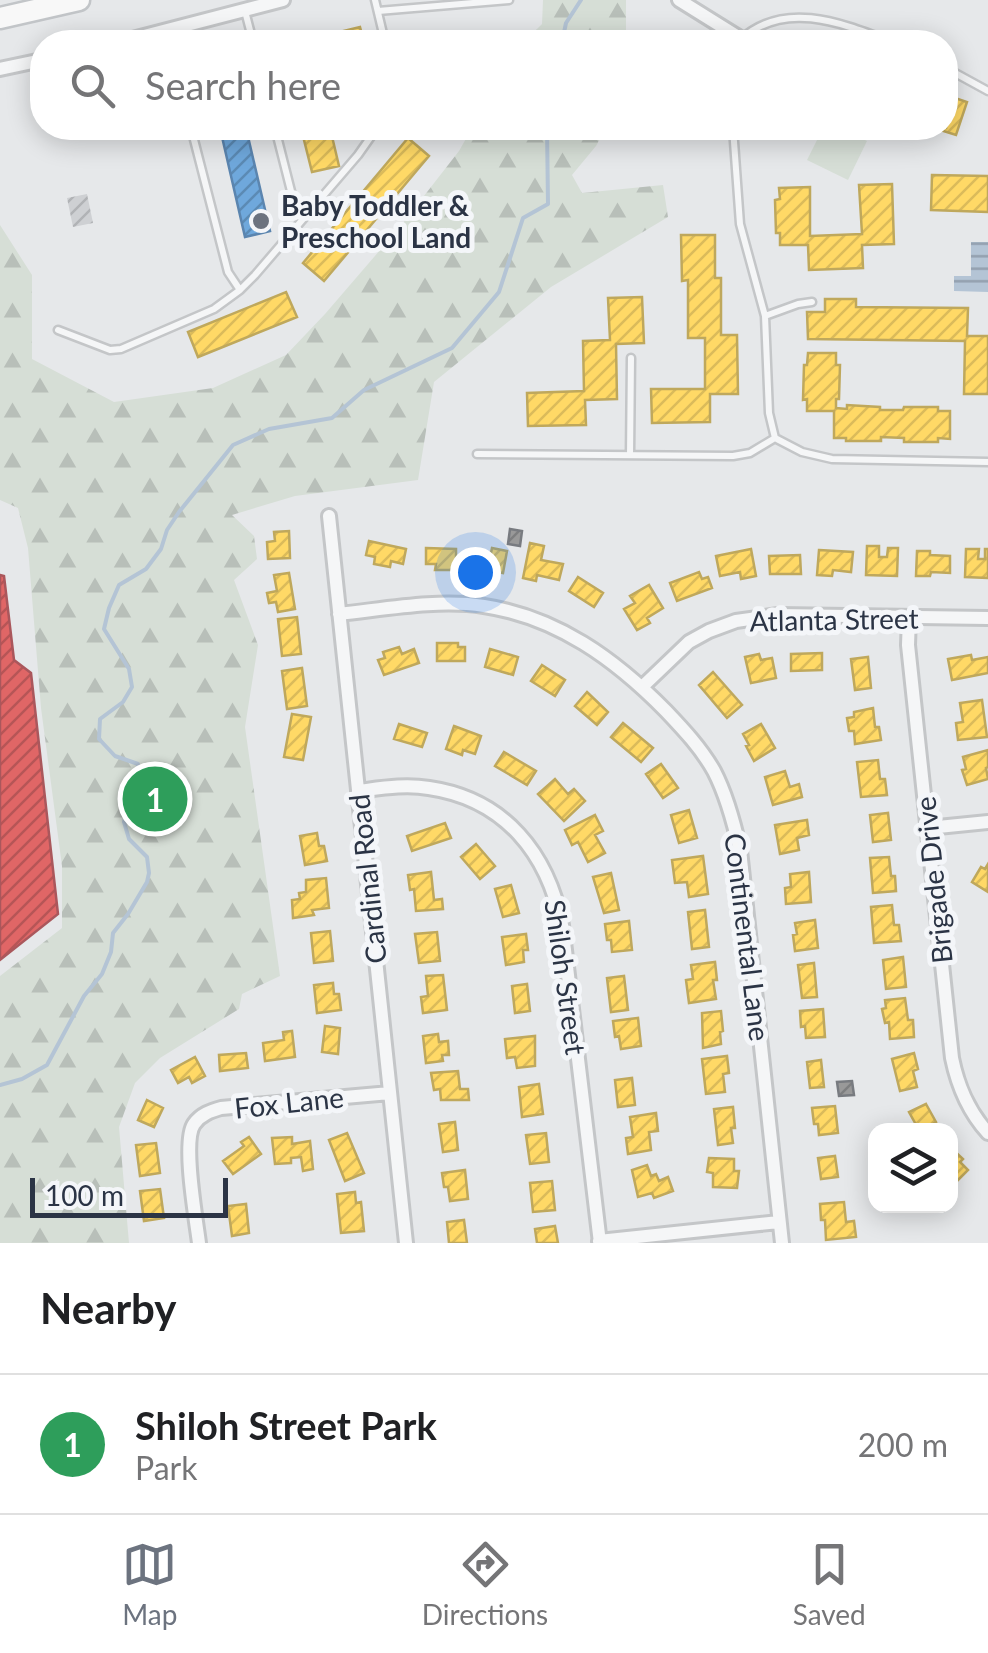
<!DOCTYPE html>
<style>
body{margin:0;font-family:Lato,sans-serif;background:#f6f6f6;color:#202124}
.controls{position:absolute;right:30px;bottom:30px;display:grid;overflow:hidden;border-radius:20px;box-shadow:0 5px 25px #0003}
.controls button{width:90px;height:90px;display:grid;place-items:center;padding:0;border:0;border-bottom:2px solid #e0e0e0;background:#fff;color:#202124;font:50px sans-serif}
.scale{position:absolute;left:30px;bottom:25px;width:198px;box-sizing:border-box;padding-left:10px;border:5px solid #2b3445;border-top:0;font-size:28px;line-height:35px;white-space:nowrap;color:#2b3445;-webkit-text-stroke:8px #f4f6f9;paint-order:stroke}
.you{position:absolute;left:475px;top:572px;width:35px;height:35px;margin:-25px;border:8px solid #fff;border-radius:50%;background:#1a73e8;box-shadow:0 0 0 15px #1a73e833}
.badge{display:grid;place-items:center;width:65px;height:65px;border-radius:50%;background:#6c737f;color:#fff;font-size:32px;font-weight:700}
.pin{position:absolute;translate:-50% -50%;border:5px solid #fff;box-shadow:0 2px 10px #0006}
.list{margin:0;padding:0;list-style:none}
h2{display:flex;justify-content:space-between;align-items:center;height:130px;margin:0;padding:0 40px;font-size:42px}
h2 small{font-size:32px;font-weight:400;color:#757577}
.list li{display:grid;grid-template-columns:65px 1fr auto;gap:30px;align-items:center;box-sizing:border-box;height:140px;padding:0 40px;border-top:2px solid #e0e0e0}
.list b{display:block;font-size:38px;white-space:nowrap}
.list p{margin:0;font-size:32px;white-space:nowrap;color:#757577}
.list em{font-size:32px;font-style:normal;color:#757577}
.icon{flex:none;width:55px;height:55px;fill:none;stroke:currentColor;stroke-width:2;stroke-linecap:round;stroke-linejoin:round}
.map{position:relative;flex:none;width:988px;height:1243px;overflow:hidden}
.search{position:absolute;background:#fff;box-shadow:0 5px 25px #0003;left:30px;right:30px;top:30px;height:110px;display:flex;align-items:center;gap:25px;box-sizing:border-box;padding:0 35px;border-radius:40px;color:#757577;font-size:38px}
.sheet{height:270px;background:#fff}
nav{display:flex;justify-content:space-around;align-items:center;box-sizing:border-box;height:140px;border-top:2px solid #e0e0e0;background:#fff;font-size:28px;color:#757577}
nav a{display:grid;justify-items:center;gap:5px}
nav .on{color:#6c737f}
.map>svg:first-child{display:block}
.green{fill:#d6ded6}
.forest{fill:url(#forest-firs)}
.water{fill:url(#water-rules)}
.homes{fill:url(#homes-hatch);stroke:#bfa85c;stroke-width:2.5}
.shops{fill:url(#shops-hatch);stroke:#aa575c;stroke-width:2.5}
.schools{fill:url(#schools-hatch);stroke:#5b85af;stroke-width:2.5}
.industry{fill:url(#industry-hatch);stroke:#787b80;stroke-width:2.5}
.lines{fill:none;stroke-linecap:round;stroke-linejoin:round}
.stream{stroke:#b4c4d5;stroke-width:4}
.building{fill:url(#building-hatch)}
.lane-casing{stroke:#c4c6c8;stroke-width:11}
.street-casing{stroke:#c4c6c8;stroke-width:18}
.primary-casing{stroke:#c2c5c8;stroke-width:25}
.lane{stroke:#f5f6f7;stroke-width:6}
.street{stroke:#f5f6f7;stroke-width:12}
.primary{stroke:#f8f8f8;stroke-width:20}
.poi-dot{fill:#6c737f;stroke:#f4f6f9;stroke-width:4}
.labels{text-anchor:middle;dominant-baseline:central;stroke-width:10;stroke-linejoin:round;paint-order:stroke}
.poi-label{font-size:28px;font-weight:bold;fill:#2b3445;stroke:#f4f6f9;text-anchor:start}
.street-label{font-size:28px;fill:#2b3445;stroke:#f4f6f9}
</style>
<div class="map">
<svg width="988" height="1243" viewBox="0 0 988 1243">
<defs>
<pattern id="forest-firs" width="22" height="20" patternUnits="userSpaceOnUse" patternTransform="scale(2.5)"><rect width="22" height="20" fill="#d6ded6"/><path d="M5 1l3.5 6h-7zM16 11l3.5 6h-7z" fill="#b8bfb9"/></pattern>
<pattern id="water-rules" width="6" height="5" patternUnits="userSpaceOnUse" patternTransform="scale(2.5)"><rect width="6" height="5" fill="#b4c4d5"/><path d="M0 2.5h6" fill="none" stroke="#93a0af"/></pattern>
<pattern id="homes-hatch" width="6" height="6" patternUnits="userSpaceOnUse" patternTransform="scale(2.5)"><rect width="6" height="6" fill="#ffd966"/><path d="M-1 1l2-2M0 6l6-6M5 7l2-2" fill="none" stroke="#dbbb5a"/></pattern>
<pattern id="shops-hatch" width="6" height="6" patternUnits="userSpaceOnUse" patternTransform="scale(2.5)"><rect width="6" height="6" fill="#e06666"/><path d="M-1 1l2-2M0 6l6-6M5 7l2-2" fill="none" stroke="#b65556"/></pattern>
<pattern id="schools-hatch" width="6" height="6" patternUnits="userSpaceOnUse" patternTransform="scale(2.5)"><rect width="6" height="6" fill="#6fa8dc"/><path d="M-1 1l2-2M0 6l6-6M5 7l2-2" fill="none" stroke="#5b8ab4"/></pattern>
<pattern id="industry-hatch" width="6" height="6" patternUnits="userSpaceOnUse" patternTransform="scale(2.5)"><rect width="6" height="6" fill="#999"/><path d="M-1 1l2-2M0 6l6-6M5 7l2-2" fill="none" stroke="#7d7e7f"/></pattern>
<pattern id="building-hatch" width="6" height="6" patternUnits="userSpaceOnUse" patternTransform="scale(2.5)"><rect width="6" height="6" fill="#ced0d3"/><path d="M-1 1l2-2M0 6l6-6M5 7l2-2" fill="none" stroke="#b1b3b6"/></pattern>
</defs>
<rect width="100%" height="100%" fill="#e6e8ea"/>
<path class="green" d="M823,128H839L867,141L848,180L807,160Z"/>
<path class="forest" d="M543,0H626V42H524L542,24Z
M472,128H606L596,146L572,175L582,193L663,185L668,217L551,287L434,382L418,480L295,496L232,515L254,536L257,559L234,580L258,645L245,727L280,976L242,994L239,1009L160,1058L135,1083L119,1127L129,1243H0V976L62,928V866L41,708L28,548L18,508L0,500V225L32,275V359L114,402L213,388L286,355L325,314L399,228L459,151Z"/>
<path class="water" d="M971,242H988V292L954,291V276H971Z"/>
<path class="homes" d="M360,27L364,42H307L306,40Z
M488,34L489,42H433V39Z
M946,95L967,102L956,135L934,128H946Z
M301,128H330L339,166L312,172Z
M408,138L429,156L324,281L303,263Z
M932,175L988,176V212L931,210Z
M892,184L894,244L862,245L863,268L809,270L808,245H780V233H776L775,200L780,199L779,188L810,187V236L862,234L859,185Z
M681,235H715V278H721V335H737L738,394H710V422L652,423L651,389H705V338H688V280L682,281Z
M286,292L297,317L198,357L188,332Z
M642,297L644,343L616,344L617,399L585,400L586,425L528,426L527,393L584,391L583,341L610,340L608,298Z
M825,299H856V307L968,308L967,336H988V394H964L965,341L808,339L807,312H825Z
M808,353H836V365H840L839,399H836V408L847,409V405L880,407V410H903L904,407H938V411H950V439L938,438V442H904V438L881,437V441H846V438H834V411H807V399L803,400L804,365H807Z
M289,531L290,558L268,559L267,542L275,541L274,532Z
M369,541L406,549L403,564L391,561L390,567L374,564L375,557L366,555Z
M530,543L544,546L541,560L563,564L559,580L537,575L536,581L523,578Z
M867,546H879V557H887L888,548H898L897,576L866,575Z
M426,548L456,549V570H435L436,564H426Z
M492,548L507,551L503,573L473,568L476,550L491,553Z
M751,549L756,576L741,579L740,572L720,576L716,556Z
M966,549H979L978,559H985V549H988V578L965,577Z
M819,550L853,552L851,572L833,570L832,576L817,575Z
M917,551H930V555L950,556V573L931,572L930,576H916Z
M800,555L801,574H770L769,556Z
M699,572L702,579L708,577L712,588L677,601L670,583Z
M289,573L295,609L278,612L276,602L269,603L267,593L277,591L274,575Z
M578,577L603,593L594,607L569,591Z
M649,585L663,608L647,618L650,623L637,630L624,609L635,603L630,596Z
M297,617L301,654L282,656L278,619Z
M437,643H458V647H465V661H437Z
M399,647L402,654L414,649L419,663L384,675L378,660L385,658L383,652Z
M490,649L518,657L513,675L485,667Z
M822,653V670L791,671V654Z
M759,654L761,660L772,658L776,678L751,683L745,657Z
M971,655L972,660L988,657V673L952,680L948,659Z
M868,657L871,688L855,690L851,659Z
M542,665L565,680L555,696L531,681Z
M302,668L307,706L287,709L282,671Z
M713,672L742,705L727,718L699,685Z
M587,692L608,712L597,725L575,706Z
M982,700L987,737L958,740L956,723L963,722L960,703Z
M873,708L875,727H879L881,740L855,744L854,731H849L847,718L854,717V712Z
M292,714L311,717L303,760L284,757Z
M623,723L653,748L641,762L611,737Z
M399,724L427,733L422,747L394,739Z
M761,724L775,748L754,761L746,746L749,745L743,734Z
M454,726L481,736L475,754L463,750L462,755L446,749Z
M988,750V767L986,768L988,779L967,785L962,770L966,769L963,757Z
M504,752L536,771L527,785L495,766Z
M878,760L880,779H885L887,795L861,797L857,762Z
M661,764L678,788L663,798L646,774Z
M785,771L790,787L799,784L802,797L773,805L765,777Z
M555,779L568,794L574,789L585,801L564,821L538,794Z
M689,810L697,838L679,843L671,815Z
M888,813L891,840L873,842L870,815Z
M595,815L603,831L595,835L605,853L588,862L578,842L572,845L565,830Z
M807,820L809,835L797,838L799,850L780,854L775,825Z
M445,823L451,838L412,851L407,836Z
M317,833L319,846H324L327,861L305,865L300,836Z
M476,844L495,866L480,879L461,857Z
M703,856L708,894L689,897L687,882L675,883L672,860Z
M889,857L891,876H895L896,891L873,893L870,858Z
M988,864V892L972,882L981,867L985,869Z
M431,872L434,900L442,899L443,909L416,911L414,889L410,890L408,875Z
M809,872L811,902L786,904L785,888L791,887L790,874Z
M611,873L619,910L604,913L593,877Z
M326,878L329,908L312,910L314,915L293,918L292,900L300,899L299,893L306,892V880Z
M511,885L519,913L503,917L495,889Z
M892,905L894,925H899L901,941L874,943L871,907Z
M705,910L709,947L692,949L688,912Z
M815,920L818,948L795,951L793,935L797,934L795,923Z
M629,921L632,950L612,952L611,940H607L605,924Z
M330,931L333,961L314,963L311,933Z
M437,932L440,961L419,963L415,934Z
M526,934L528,950H523L524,962L506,965L502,937Z
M903,957L906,987L886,989L883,960Z
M715,962L717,980H713L716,999L689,1003L686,980L693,979L691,965Z
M814,963L817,997L802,998L798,965Z
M443,975L447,1010L423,1013L421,997L428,996L426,976Z
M624,976L628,1010L611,1012L607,978Z
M333,983L334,994H339L341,1010L317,1013L314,985Z
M527,984L530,1011L515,1013L512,986Z
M905,998L908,1020H913L914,1037L890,1039L889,1022L885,1023L882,1009L886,1008L885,1000Z
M823,1009L825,1037L806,1038L805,1026L801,1027L800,1011Z
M721,1011L723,1031L720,1032L721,1044L703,1048L702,1013Z
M638,1018L641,1046L621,1049L619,1036L615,1037L613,1021Z
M325,1026L340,1028L338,1054L322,1052Z
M292,1031L295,1057L265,1061L263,1043L284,1040L283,1032Z
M438,1034L439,1042L448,1041L449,1055H442L443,1061L426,1063L423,1036Z
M535,1036V1066L517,1068L515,1057L507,1058L505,1039Z
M246,1053L248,1068L220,1071L219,1055Z
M914,1053L918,1069L913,1071L917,1087L900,1091L892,1059Z
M727,1056L729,1073L723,1074L725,1092L706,1094L702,1059Z
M195,1057L205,1076L192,1083L189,1077L178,1083L171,1070Z
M821,1060L824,1087L810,1088L807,1062Z
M458,1071L460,1089H468L469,1100H441L440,1089L434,1090L431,1073Z
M632,1078L635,1105L618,1107L615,1080Z
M539,1084L543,1114L522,1117L519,1087Z
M147,1100L163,1108L154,1127L138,1120Z
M926,1104L936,1122L933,1124L936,1130H919L909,1112Z
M835,1106L838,1133L819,1135L818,1124H814L812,1108Z
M733,1107L735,1128H731L733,1143L718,1145L714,1109Z
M656,1113L658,1131L649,1132L651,1150L628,1154L626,1138L633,1137L630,1117Z
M455,1122L458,1150L443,1152L439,1124Z
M347,1133L364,1173L345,1181L329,1140Z
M546,1133L549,1162L530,1164L526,1135Z
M249,1137L261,1154L233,1174L223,1161L244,1146L241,1142Z
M292,1137V1144L310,1141L313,1169L303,1171L301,1157L291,1158V1163L275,1164L272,1138Z
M156,1143L160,1173L140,1176L136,1145Z
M950,1147L963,1159L960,1162L968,1170L954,1184L950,1181Z
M835,1156L838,1177L821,1179L818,1158Z
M709,1158L734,1159V1171H739L737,1188L713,1187V1173L707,1172Z
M647,1165L651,1176L656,1174L659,1181L668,1177L673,1191L654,1198L652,1193L638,1197L632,1170Z
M465,1170L468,1199L450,1201L448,1187H444L442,1173Z
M552,1181L555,1210L533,1212L530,1183Z
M160,1189L164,1218L144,1221L140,1191Z
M355,1192L356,1203L361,1202L364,1231L341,1233L337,1194Z
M844,1202L846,1222L854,1221L856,1237L826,1240L825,1220H821L820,1204Z
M246,1204L249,1233L232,1236L228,1206Z
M464,1220L467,1243H449L447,1222Z
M555,1226L558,1243H537L535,1229Z"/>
<path class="shops" d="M0,575L4,576L14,660L31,673L58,914L0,960Z"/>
<path class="schools" d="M220,128H246L270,231L245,237Z"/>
<path class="industry" d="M510,529L522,531L520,546L508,544Z
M852,1081L854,1095L839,1096L837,1082Z"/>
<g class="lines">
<path class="stream" d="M562,42L566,23L581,0
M0,1085L22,1079L47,1065L84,996L102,974L111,952L113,933L128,914L147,882L149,873L147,857L129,839L124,822L128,805L138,785V764L115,756L99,739L100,719L123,702L132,687L129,669L104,629L109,608L119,585L146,569L161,549L167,530L179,512L233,445L269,429L332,418L364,390L452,348L499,292L523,218L548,204L547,128"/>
</g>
<path class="building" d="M87,194L93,223L73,227L67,198Z"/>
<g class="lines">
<g class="lane-casing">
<path id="lane" d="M375,0L385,42
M245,11L253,42
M378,11L509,0
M166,32L169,42
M740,40C784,0 839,22 892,42
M946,68L988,91
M191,128L228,272L240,290
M275,128L293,199L302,220
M733,128L740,224L765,316L769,413L775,438L802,452L832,459L988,462
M765,316L798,304L812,302
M58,330L110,350L121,349L214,309L240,290L255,275L358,155L377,128
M477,454L733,456L750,453L775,438
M630,455L631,358"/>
</g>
<g class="street-casing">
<path id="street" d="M679,0L740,38
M121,42L283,0
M0,69L42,60
M329,516L406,1243
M339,614C386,609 437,599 484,606C557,617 615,659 666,711C684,730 701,748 714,771C727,796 734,823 740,850L782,1243
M909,617L908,645L952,1058C958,1087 968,1111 988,1133
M642,687L689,642L709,631L736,621L778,615L988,618
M358,791C382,788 405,784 429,788C505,799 548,854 562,925L600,1243
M928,828L988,822
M599,1241L779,1222
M199,1243C196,1219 182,1141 194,1124C201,1114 211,1111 221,1108L390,1093"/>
</g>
<g class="primary-casing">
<path id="primary" d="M0,18L79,0"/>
</g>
<use href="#lane" class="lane"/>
<use href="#street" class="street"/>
<use href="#primary" class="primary"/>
</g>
<circle class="poi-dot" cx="261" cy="221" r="10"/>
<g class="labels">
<g class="poi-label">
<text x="281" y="205">Baby Toddler &amp;<tspan x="281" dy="32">Preschool Land</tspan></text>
</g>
<g class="street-label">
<text transform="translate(834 619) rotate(-1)">Atlanta Street</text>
<text transform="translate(367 879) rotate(-96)">Cardinal Road</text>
<text transform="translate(933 880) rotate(-96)">Brigade Drive</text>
<text transform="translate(748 937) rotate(83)">Continental Lane</text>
<text transform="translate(566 977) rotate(82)">Shiloh Street</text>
<text transform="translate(289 1102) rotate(-6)">Fox Lane</text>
</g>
</g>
</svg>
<div class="controls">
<button><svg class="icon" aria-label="layers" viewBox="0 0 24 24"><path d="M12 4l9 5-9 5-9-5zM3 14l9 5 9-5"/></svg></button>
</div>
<div class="scale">100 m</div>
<div class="you"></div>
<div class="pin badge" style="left:155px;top:799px;background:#2e9e5b">1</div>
<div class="search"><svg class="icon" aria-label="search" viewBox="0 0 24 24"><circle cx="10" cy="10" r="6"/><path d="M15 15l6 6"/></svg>Search here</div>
</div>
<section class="sheet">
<h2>Nearby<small></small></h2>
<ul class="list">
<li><span class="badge" style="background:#2e9e5b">1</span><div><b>Shiloh Street Park</b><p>Park</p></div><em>200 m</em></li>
</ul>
</section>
<nav>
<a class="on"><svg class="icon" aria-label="map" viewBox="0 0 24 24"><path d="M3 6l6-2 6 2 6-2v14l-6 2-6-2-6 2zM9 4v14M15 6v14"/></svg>Map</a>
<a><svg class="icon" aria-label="directions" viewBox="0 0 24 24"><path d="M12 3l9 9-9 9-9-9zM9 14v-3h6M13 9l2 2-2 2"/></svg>Directions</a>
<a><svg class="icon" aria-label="saved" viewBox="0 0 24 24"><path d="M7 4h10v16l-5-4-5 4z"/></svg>Saved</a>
</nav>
